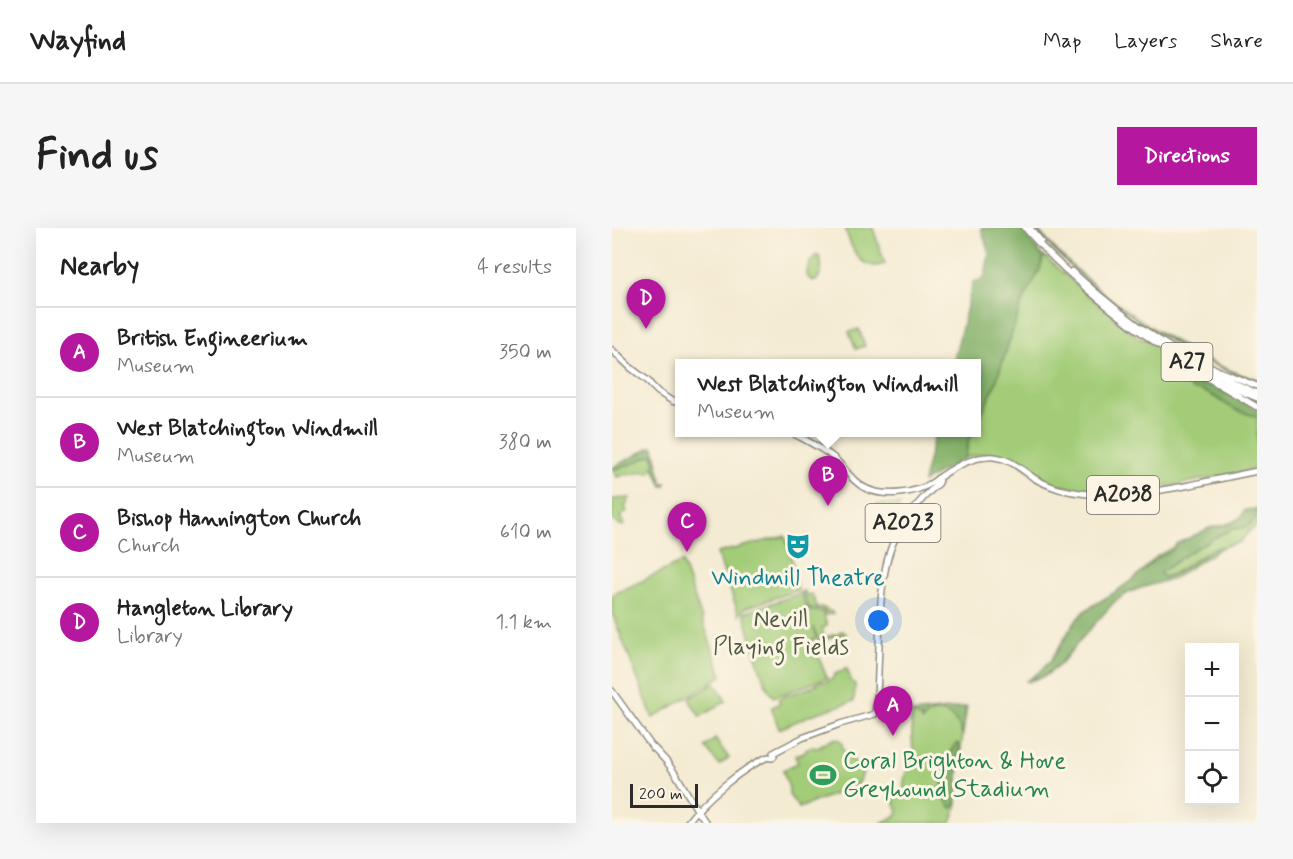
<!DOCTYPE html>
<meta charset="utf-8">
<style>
body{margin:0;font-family:Mynerve,sans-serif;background:#f6f6f6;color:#222}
.controls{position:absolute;right:18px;bottom:18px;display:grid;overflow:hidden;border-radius:0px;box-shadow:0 6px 24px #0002}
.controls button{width:54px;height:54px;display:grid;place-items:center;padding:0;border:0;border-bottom:2px solid #e0e0e0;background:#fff;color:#222;font:30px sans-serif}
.scale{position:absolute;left:18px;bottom:15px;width:68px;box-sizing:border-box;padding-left:6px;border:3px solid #2b2b2b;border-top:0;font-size:16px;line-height:21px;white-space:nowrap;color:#2b2b2b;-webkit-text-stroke:4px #fcf5e5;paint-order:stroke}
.you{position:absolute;left:267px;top:393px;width:21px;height:21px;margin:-15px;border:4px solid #fff;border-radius:50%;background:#1a73e8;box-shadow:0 0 0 9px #1a73e833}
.badge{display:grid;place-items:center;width:39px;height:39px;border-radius:50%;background:#b5179e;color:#fff;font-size:20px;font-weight:700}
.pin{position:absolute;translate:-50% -50px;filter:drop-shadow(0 2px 3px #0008)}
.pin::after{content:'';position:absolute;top:32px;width:21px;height:18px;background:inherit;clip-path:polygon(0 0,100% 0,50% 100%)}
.popup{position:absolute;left:63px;top:131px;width:306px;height:78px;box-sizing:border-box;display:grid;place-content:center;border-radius:0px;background:#fff;filter:drop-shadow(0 2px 4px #0005);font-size:20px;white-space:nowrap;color:#767676}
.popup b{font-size:22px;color:#222}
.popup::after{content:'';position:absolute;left:50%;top:100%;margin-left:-12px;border:12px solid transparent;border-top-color:#fff}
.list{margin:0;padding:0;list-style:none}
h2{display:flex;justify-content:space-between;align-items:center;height:78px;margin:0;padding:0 24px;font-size:26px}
h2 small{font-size:20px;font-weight:400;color:#767676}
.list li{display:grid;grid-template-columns:39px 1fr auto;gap:18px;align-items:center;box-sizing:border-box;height:90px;padding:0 24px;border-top:2px solid #e0e0e0}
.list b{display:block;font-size:22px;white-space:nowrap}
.list p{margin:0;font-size:20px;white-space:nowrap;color:#767676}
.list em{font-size:20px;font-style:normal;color:#767676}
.icon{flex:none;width:33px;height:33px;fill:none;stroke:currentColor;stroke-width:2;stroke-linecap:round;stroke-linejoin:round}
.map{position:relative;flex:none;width:645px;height:595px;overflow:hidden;border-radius:0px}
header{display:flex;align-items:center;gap:36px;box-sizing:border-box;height:84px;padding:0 30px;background:#fff;border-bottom:2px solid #e0e0e0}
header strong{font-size:28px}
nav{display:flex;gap:33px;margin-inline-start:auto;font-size:21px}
.intro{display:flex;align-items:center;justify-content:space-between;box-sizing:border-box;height:144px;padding:0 36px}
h1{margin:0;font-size:42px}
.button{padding:15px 27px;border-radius:0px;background:#b5179e;color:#fff;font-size:21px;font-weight:700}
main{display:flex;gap:36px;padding:0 36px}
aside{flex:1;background:#fff;border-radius:0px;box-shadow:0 6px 24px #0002}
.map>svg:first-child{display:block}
.green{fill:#a3cc78;stroke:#677c52;stroke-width:1.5}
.forest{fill:#82b068;stroke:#566e4a;stroke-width:1.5}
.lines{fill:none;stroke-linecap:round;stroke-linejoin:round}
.primary-casing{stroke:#908b7f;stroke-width:8}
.trunk-casing{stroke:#908b7f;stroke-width:8}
.primary{stroke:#fff;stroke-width:5}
.trunk{stroke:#fff;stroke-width:5}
.labels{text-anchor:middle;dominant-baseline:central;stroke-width:6;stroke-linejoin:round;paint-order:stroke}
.shield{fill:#fcf5e5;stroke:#6a6863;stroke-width:1.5}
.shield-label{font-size:22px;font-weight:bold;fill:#2b2b2b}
.culture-label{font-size:24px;fill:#0d838f;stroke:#fcf5e5}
.park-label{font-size:24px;fill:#4f5b42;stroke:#fcf5e5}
.leisure-label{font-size:24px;fill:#27864d;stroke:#fcf5e5;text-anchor:start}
</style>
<header>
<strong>Wayfind</strong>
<nav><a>Map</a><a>Layers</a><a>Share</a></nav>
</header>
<div class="intro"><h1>Find us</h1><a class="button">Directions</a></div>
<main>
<aside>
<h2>Nearby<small>4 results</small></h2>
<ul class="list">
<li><span class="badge">A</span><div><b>British Engineerium</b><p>Museum</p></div><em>350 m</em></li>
<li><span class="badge">B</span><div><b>West Blatchington Windmill</b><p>Museum</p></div><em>380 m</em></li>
<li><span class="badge">C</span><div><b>Bishop Hannington Church</b><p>Church</p></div><em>610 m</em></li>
<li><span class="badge">D</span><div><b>Hangleton Library</b><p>Library</p></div><em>1.1 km</em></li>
</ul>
</aside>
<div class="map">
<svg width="645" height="595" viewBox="0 0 645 595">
<rect width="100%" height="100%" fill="#fcf5e5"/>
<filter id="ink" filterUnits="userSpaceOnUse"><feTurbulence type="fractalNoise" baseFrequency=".0167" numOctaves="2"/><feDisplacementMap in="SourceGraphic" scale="12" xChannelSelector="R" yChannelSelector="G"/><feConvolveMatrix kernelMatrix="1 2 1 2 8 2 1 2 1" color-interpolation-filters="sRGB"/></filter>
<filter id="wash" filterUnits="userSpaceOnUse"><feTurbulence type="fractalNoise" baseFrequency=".008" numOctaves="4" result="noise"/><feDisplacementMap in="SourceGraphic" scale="24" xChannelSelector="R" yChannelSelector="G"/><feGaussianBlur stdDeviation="1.35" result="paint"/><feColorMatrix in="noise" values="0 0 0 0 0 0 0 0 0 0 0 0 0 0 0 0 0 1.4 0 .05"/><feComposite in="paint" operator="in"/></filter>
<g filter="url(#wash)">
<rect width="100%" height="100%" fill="#f4ebd3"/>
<path class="green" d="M233,0H261L273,36C248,45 239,20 233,0Z
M204,27L207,28C211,36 210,46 204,53C188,52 197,34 204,27Z
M432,28L477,68L500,86L504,93L528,110L536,112L613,164L602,158L580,157L585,161L590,162L627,183L634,184L645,189V241L529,264L505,265L479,264L439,255L424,248L398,228L374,225L353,230L357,210L360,205L364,204L365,196L383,157L409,77L428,41Z
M247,101L253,118L244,121L237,104Z
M41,226L43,235L38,244H28L27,245L17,247L15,246L5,249L0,240C14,241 27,230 41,226Z
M18,270L13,279L15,283L8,289L12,294V298L5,296L0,292V271Z
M265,276H285L288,277L282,285H265L264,284Z
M645,280V298L638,302L628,314L599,322L559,347L514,366L503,373L470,409L449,436L433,448L416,454L414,453L428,444L439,432L462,395L472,383L505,363L524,349L545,328L597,300L619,295Z
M173,308L184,346L183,350L186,362L133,380L127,387L105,325Z
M70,334L110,448L41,490L0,385V367Z
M190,363H193L195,368L200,366L205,380L210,379L217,383L220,384L221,386L214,387L212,382L198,381Z
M189,365L194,378L198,383L211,384L215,398L210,400L212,409L228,406V404L231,403L234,406L235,411L221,409L207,414L201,399L205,410L200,412L215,450L162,469C150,459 137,403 132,385Z
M233,440L235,441L240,454L243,456L242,473L199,487L167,501L160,481V479L167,476V470L197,460L210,454H213L221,450L223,446L232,442Z
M103,455L114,473L88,489L77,471Z
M355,479L347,533L345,576L339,595H269L284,588L286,584L280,568L291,563L293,548L301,526L299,486Z
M223,510L229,513L231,521L251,543C249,551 248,555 240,559L187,580L177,567V560L171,542L186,535L183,528L194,523V521L201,518L203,520Z
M103,511L117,530L107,537L93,519Z"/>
<path class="forest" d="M369,0H409L431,29L428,41L409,77L383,157L365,196L364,136L341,135L361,54L368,52L373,48L377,25Z
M421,0H424C462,45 511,83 562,113C588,129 615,144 645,151V155C559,122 482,69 421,0Z
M580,157L602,158L645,181V189C639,186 632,185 626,183C611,177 597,160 580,162L577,158Z
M323,205H360L357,210L353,230L311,254Z
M39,219H42L50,255H54L53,258H50C46,251 46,245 41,240L43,235L41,226L17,237L4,241L3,240V238Z
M645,281C645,286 645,291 641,294C634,302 624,299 616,303C592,314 569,329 548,345L551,349L566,344L600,321L610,319L562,350L519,363L503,373L448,435L432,448L419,451L439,433L462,395L473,383L505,363L524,349L545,330L561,322L564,316L598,300L617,296L628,290L633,282Z
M354,479L350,507C347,493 333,478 317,486C314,488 312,491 310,493L309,489L301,487V485Z
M346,515L348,517L344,575L341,579L339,580C322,561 332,534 343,516Z"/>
</g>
<g filter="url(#ink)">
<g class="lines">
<g class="primary-casing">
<path id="primary" d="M0,122L19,140L36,153L39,157L46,164L60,173L68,175
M179,204C193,212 209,219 222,230C233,240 241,255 255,261C273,269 304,266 321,254C337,242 360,227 382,229C399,231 409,241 422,250C430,255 438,258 447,261C492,272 529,266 573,258C597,253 621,248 645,243
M0,463L41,520
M41,519L54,533L65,548L85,582L94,595
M75,595C92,572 130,540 156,529L160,530L162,528L161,525L190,510L228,496L263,486L265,470C266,443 267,417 268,391C270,331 280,296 327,255L326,250"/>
</g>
<g class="trunk-casing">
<path id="trunk" d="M413,0C426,16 440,29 455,43C508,93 577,143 645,170
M418,0L429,13
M460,43C514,93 577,136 645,165
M582,129L607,143L645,158
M584,143L645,179"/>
</g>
<use href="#primary" class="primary"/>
<use href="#trunk" class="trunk"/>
</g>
</g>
<defs>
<g id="theatre-bare" transform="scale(2.07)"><path d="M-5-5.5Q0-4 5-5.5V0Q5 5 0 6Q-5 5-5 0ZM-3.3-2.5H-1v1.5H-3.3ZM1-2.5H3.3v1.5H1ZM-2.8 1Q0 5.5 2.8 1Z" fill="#0f9aa8" stroke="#fcf5e5" stroke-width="2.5" paint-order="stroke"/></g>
<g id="stadium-bare" transform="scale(2.07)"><path d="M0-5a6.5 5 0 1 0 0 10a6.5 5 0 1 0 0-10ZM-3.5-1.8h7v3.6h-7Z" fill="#2e9e5b" stroke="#fcf5e5" stroke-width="2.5" paint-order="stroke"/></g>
</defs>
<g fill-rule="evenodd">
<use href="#theatre-bare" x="186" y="318"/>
<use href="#stadium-bare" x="211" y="547"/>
</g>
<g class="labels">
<g class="shield">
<rect x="549.5" y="115" width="51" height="38" rx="4.5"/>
<rect x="475" y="248" width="72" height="38" rx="4.5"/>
<rect x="253.5" y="276" width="75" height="38" rx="4.5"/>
</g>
<g class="shield-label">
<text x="575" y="134">A27</text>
<text x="511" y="267">A2038</text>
<text x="291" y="295">A2023</text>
</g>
<g class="culture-label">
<text x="186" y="350">Windmill Theatre</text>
</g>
<g class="park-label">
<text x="169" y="391">Nevill<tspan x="169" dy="28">Playing Fields</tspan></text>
</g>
<g class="leisure-label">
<text x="231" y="533">Coral Brighton &amp; Hove<tspan x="231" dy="28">Greyhound Stadium</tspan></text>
</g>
</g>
</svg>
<div class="controls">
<button>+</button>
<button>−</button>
<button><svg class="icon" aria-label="locate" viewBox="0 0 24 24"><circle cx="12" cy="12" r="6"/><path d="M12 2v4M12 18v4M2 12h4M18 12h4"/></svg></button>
</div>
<div class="scale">200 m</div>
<div class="you"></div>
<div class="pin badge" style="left:281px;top:508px">A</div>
<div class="pin badge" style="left:216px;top:278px">B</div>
<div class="popup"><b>West Blatchington Windmill</b>Museum</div>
<div class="pin badge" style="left:75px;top:324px">C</div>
<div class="pin badge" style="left:34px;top:101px">D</div>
</div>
</main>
